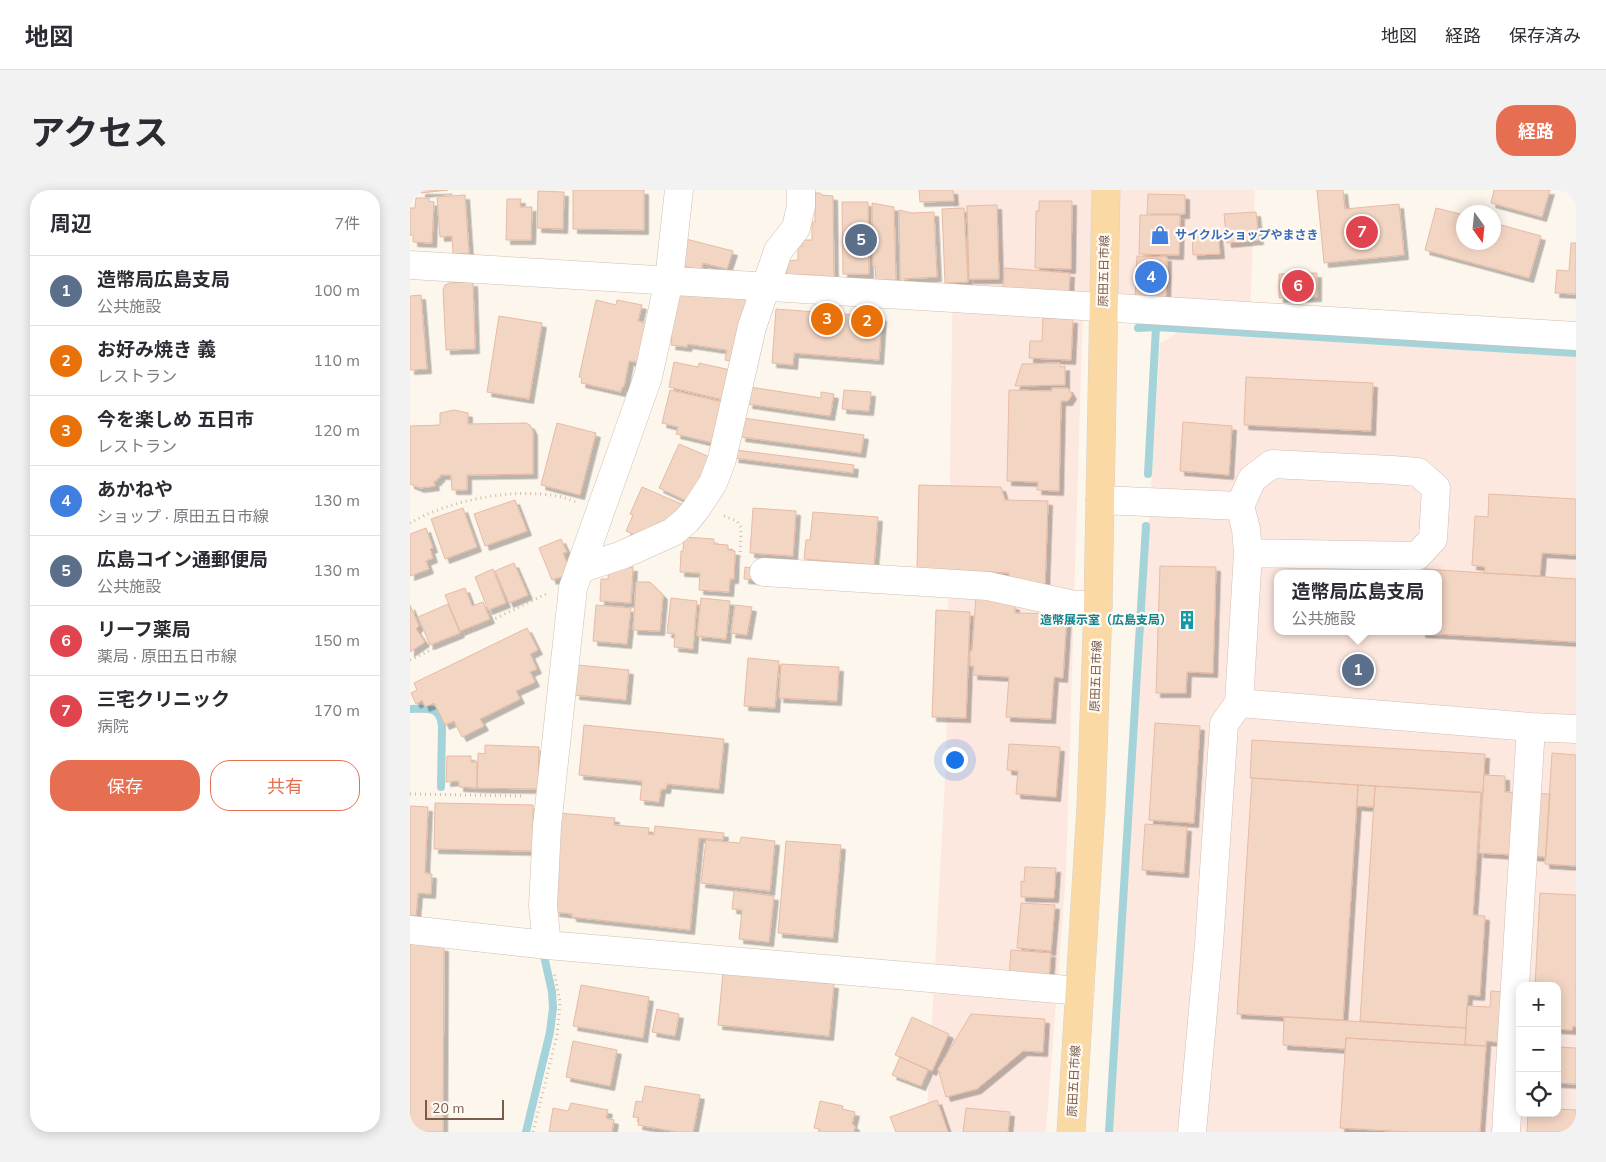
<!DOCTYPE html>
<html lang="ja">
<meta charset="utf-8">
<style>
body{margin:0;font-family:"Nunito Sans","Noto Sans JP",sans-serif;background:#f2f2f3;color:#2b2b33}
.controls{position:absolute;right:15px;bottom:15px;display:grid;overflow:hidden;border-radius:10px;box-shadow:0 2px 12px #0003}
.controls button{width:45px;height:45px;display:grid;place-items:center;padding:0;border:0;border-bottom:1px solid #e1e1e2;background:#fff;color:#2b2b33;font:25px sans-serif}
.compass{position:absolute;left:1046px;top:15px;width:45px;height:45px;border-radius:50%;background:#fff;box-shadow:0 2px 12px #0003;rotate:165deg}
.scale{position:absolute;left:15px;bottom:12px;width:79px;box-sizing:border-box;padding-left:5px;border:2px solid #7a5c4d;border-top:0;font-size:14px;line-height:18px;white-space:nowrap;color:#7a5c4d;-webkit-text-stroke:4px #fffaf3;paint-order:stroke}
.you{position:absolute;left:544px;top:569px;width:18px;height:18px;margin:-12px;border:4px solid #fff;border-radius:50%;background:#1a73e8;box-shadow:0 0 0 8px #1a73e833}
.badge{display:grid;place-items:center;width:32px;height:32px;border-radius:50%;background:#e76f51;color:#fff;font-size:16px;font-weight:700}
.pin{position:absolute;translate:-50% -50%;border:2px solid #fff;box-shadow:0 1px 5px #0006}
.popup{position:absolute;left:864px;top:380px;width:168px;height:65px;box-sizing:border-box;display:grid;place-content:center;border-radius:10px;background:#fff;filter:drop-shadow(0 1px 4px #0005);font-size:16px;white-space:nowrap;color:#7c7c81}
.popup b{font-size:19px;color:#2b2b33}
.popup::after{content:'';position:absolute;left:50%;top:100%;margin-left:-10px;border:10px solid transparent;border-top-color:#fff}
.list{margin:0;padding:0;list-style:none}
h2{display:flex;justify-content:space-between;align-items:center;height:65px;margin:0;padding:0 20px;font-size:21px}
h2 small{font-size:16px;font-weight:400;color:#7c7c81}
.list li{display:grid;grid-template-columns:32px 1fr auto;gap:15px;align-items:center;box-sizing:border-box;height:70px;padding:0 20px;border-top:1px solid #e1e1e2}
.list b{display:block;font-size:19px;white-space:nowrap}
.list p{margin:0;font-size:16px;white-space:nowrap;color:#7c7c81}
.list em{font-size:16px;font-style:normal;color:#7c7c81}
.actions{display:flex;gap:10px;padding:15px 20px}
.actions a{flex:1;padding:11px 0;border:1px solid #e76f51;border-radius:20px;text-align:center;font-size:18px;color:#e76f51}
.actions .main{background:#e76f51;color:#fff}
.icon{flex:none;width:28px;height:28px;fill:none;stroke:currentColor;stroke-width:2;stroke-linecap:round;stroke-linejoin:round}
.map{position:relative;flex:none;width:1166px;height:942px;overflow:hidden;border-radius:20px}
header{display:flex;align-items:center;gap:30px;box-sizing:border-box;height:70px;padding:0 25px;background:#fff;border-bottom:1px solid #e1e1e2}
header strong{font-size:24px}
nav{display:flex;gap:28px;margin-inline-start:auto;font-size:18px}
.intro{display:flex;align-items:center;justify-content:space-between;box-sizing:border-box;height:120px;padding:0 30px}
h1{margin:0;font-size:35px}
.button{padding:12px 22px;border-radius:20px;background:#e76f51;color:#fff;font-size:18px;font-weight:700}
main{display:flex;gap:30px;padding:0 30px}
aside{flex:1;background:#fff;border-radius:20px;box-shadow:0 2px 12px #0003}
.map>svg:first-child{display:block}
.commercial{fill:#fde8e0;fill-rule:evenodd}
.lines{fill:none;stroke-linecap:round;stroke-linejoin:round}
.stream{stroke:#a5d3da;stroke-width:8}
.building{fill:#f3d5c3;stroke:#e6bba3;filter:url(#shadow)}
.minor-casing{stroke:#d1beb0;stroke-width:29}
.major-casing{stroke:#dad1cd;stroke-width:29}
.path{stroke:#d9b8a5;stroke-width:3;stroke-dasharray:1 4;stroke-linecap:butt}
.minor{stroke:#fff;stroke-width:28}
.major{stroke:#fbd9a5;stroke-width:28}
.labels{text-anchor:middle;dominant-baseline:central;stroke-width:4.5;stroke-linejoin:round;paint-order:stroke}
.shop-label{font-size:12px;font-weight:bold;fill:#366cbe;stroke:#fffaf3;text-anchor:start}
.street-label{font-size:12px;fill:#7a5c4d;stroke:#fffaf3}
.culture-label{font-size:12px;font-weight:bold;fill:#0d838f;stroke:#fffaf3;text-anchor:end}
</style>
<header>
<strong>地図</strong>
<nav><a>地図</a><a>経路</a><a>保存済み</a></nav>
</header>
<div class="intro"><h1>アクセス</h1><a class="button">経路</a></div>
<main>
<aside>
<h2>周辺<small>7件</small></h2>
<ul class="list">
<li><span class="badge" style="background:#5c6f8a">1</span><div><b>造幣局広島支局</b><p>公共施設</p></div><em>100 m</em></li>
<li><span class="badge" style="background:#e8710a">2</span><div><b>お好み焼き 義</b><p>レストラン</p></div><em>110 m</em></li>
<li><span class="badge" style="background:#e8710a">3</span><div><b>今を楽しめ 五日市</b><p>レストラン</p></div><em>120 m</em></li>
<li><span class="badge" style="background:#3f7fe0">4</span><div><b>あかねや</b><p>ショップ · 原田五日市線</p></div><em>130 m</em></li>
<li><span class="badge" style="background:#5c6f8a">5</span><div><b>広島コイン通郵便局</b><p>公共施設</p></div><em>130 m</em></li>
<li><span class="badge" style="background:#e0444e">6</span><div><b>リーフ薬局</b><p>薬局 · 原田五日市線</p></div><em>150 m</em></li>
<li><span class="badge" style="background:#e0444e">7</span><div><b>三宅クリニック</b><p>病院</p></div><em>170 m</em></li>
</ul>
<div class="actions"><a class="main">保存</a><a>共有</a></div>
</aside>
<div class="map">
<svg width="1166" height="942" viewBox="0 0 1166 942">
<defs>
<filter id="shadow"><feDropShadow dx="4.5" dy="4.5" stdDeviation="0" flood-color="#0004"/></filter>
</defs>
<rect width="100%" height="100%" fill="#fdf6ec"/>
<path class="commercial" d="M544,0H845L840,127L673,115L656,683L636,942H516L536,569Z
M772,140L1166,165V942H701L750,153ZM868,384H1028V441H868ZM1110,796H1147V923H1110Z"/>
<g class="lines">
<path class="stream" d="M746,137L1166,163
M728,138L746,137L738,284
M0,519C16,519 30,515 32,536L31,597
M116,942L140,842L143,818L142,802L134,766
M699,942L736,336"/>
</g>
<path class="building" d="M11,0H38L11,3Z
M163,0H234V40L163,39Z
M509,0H543L544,11L510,12Z
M907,0H933L935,19L989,14L994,65L914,73Z
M1084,0H1140L1132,27L1081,13Z
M128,1L154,2L153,39L127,38Z
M405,3H410L412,5L423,6L424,88L406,87L405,85H377L376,71L388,70V56H393L392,50H402V32H405Z
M738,4L775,5V24H737Z
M55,5L59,63L43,64L42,46L30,47L27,7Z
M6,8H19V11L24,12L22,53L3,52V45H0V18H5Z
M97,9H111L110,17H122L121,50H96Z
M629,11H662L661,79L625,78L626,21H629Z
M432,12H458L459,84H433Z
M462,13L484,17L486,90H466L465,76H463Z
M587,15L589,89H559L557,16Z
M554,18L558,92L535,93L532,19Z
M1026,18L1054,25V52H1084V33L1131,46L1119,88L1015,60Z
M489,20L502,23L524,22L527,87L490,89Z
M846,22L849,50L817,53L814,24Z
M730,25H770L769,65L729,64Z
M808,43L810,64L783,65L782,44Z
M276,49L323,61L317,79L293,73L291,81L268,74Z
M1161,53H1166V104L1145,103L1147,80L1159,81Z
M727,66L757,67L756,109L725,108Z
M594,78L660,83L659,104L593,100Z
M907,83V107L869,108V84Z
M63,92L65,159L36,160L33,100L35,95L39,93Z
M265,103L343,109L327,172L315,170L317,160L278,154L277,157L261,155L262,148H257Z
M11,105L17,179L0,180V106Z
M186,110L206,115L207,110L232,115L228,131L236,133L227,172L219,171L214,197H212L211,202L171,193L172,188L169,187Z
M366,119L472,127L469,170L384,163L383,175L362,173Z
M89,126L132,133L119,209L77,202Z
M633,128L663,129L661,170L619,168L620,151H632Z
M264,172L288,177L289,173L325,181L318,211L259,197Z
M650,173V177L655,176V195L605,196L612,174Z
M836,187L963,193L961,241L834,235Z
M340,197L411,208V202L424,204L420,226L338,214Z
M642,198H658L662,205L658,211H651L649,301L627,300L628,292L597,291L599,200L642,201Z
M260,200L317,213L308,254L266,244L268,237L252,233Z
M434,200L461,202L459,221L432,219Z
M44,220L58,223V234L116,233L120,235L123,241V284L57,285V300H42L41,285H30V288H28L27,291H24L25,296L10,298L0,294V236L30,235V223Z
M333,228L454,245L451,263L331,247Z
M773,232L822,236L819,285L770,281Z
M147,233L186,243L170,305L131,295Z
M269,254L302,268L281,313L249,298Z
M326,260L444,275L443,283L324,268Z
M509,295L591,297L595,310L638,311L635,398L599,390V383L507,378Z
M232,297L276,316L258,336L235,349L216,341L223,325L220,324Z
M1079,304L1166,309V365L1132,363L1130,386L1074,383L1075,377L1062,375L1065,326L1078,327Z
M105,310L117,341L75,356L64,324Z
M53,318L67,357L35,369L21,329Z
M343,318L386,321L383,366L340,363Z
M403,322L468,327L464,375L394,369L396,350H400Z
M16,338L23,358L20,359L23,368L16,371L19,379L0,386V344Z
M274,347L304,349V354L318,355V360L325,361L324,389H320L319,402L289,400L290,383L270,382L271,361H273Z
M151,349L157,362L153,363L160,381L157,385L142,390L129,358Z
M104,373L118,405L99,413L85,381Z
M199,376L223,377L221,413L190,411L191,389H198Z
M750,376L806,377L803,483L777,482L776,503H746Z
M335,377L348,379L347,390L334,389Z
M83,379L96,413L78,420L65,387Z
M1015,379L1166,389V452L1011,443V441H1028V384H1015Z
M226,392H240L253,405L250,441L223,440Z
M55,398L62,416L73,412L80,429L50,441L35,405Z
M566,405L605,416V423L657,424L653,488L644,487L641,529L596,527L599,487L563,485L564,476H560V461H562Z
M261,408L287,411L283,459L264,457L265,444L257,443Z
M291,408L320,411L316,449L287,446Z
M38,414L50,443L20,455L8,427Z
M0,415L9,436L6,439L15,452L0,462Z
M186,415L221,418L217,454L183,451Z
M325,415L342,417L337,445L321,443Z
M526,420L560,422L556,528L522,527Z
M117,438L128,460L120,464L127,479L120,482L125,492L106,501L110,509L70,529L74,536L52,547L44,531L35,535L24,513L15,517L12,510L6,514L1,503L7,500L4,493Z
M338,468L369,471L365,518L334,516Z
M371,474L429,477L427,511L369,508Z
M168,475L219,480L216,510L165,505Z
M745,533L790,536L784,633L739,630Z
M174,535L314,549L309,599L257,594L256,599H251L249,612L230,610L232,591L169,585Z
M842,550L1075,564L1073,603L840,588Z
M599,554L650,557L646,607L606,604L608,581L597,580Z
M75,555L129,557L128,599L67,598L68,563L75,564Z
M1142,563L1166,565V676L1135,674Z
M37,566H61V572H67V598L49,597V591L36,592Z
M1074,585L1095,586V602L1140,604L1136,667L1069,663Z
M842,588L948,595L933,830L827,824Z
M948,595L965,596L964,617L947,616Z
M965,596L1071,602L1063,725L1075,726L1070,806L1058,805L1056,838L950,831Z
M25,613L123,615V661L24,659Z
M0,616L18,617L15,683L22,684L21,704L8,703L6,726L0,725Z
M149,623L205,628L204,635L239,638L238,644L244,645L245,636L314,643L313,650L289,648L280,740L162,727V724L145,722Z
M735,634L777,637L774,683L732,680Z
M331,647L365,651L360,701L291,693L296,650L330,653Z
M376,651L431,655L423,748L368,743Z
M615,677L646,678L644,708L611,707V691L614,692Z
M324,701L364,706L359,752L329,749L332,720L322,719Z
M1130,703L1166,705V837L1163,836L1162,840L1147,839V796H1125Z
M611,713L645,715L641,761L607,758Z
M0,754L34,757L33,942H0Z
M601,760L641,763L639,789L599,786Z
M313,783L424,794L419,846L308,835Z
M171,795L239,807L233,848L163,836Z
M1081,801L1110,803V854L1076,851V856L1055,855L1057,816L1080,817Z
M247,819L269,824L265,846L242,842Z
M561,824L635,829L633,862L613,861L567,899L536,907L528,879Z
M502,827L539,844L522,881L485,865Z
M874,827L1056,838L1055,855L936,848L935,859L873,855Z
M936,848L1076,856L1070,942H1000L930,938Z
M163,851L207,860L200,896L156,887Z
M1147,857L1166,858V894L1147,893Z
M490,867L518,880L511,896L482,885Z
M235,896L290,905L283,942H267L228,935L229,928L223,927L226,911L232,912Z
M527,910L538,942H486L480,927Z
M410,911L433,916L432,919L445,922L442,934L445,936L444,942H409L410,939L404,938Z
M161,913L198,920L196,928L204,930L202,942H139L143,918L158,921Z
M556,918L600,922L598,942H553Z
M1147,919L1166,920V942H1117L1118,923H1147Z"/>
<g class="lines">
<g class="minor-casing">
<path id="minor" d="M0,75L1166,146
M690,310L830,316
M838,363L1007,366L1023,349L1026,298L1008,282L982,280L862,274L842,289L830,316L836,339L838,363L829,513L1121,537L1166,539
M170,379L212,365L263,342L277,330L286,319L303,293L312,269L342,137L368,61L386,38L391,16V0
M354,382L578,396L664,415H688
M0,740L137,755L670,801
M137,755L133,716L137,636L163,398L238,187L259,90L269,0
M782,942L799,754L814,534L829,513
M1096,942L1121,537"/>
</g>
<g class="major-casing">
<path id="major" d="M661,942L681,617L688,415L696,0"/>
</g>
<path class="path" d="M314,326L327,331L331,337L330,368
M0,333C40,310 101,298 147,306C154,307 160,310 166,312
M0,470L136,404
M0,604L112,606
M123,942L147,845L150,812L144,782"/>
<use href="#minor" class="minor"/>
<use href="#major" class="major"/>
</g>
<defs>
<g id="shop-bare" transform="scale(1.5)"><path d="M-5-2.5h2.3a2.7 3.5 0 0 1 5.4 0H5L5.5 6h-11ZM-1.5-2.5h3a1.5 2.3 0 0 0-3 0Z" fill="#3f7fe0" stroke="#fffaf3" stroke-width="2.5" paint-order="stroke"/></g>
<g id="building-bare" transform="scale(1.5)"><path d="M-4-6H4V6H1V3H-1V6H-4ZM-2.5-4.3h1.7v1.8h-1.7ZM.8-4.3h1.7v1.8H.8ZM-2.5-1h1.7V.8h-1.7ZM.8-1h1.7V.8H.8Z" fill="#0f9aa8" stroke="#fffaf3" stroke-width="2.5" paint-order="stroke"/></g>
</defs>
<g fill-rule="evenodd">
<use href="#shop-bare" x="750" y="45"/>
<use href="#building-bare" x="777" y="430"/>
</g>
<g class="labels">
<g class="shop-label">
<text x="765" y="45">サイクルショップやまさき</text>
</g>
<g class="street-label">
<text transform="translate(694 81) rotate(-89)">原田五日市線</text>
<text transform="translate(686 486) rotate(-88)">原田五日市線</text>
<text transform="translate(664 891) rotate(-87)">原田五日市線</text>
</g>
<g class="culture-label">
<text x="762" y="430">造幣展示室（広島支局）</text>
</g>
</g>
</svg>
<div class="controls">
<button>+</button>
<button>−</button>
<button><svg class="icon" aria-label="locate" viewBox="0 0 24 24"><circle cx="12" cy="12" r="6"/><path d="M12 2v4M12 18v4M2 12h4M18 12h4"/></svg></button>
</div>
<svg class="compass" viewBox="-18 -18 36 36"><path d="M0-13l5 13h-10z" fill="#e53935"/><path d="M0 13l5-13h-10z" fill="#7c7c81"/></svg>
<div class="scale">20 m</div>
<div class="you"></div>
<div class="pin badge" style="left:948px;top:480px;background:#5c6f8a">1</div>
<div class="popup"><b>造幣局広島支局</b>公共施設</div>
<div class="pin badge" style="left:457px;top:131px;background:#e8710a">2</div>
<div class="pin badge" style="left:417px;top:129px;background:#e8710a">3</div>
<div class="pin badge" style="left:741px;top:87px;background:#3f7fe0">4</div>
<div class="pin badge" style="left:451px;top:50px;background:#5c6f8a">5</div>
<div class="pin badge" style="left:888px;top:96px;background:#e0444e">6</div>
<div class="pin badge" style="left:952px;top:42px;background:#e0444e">7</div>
</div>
</main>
